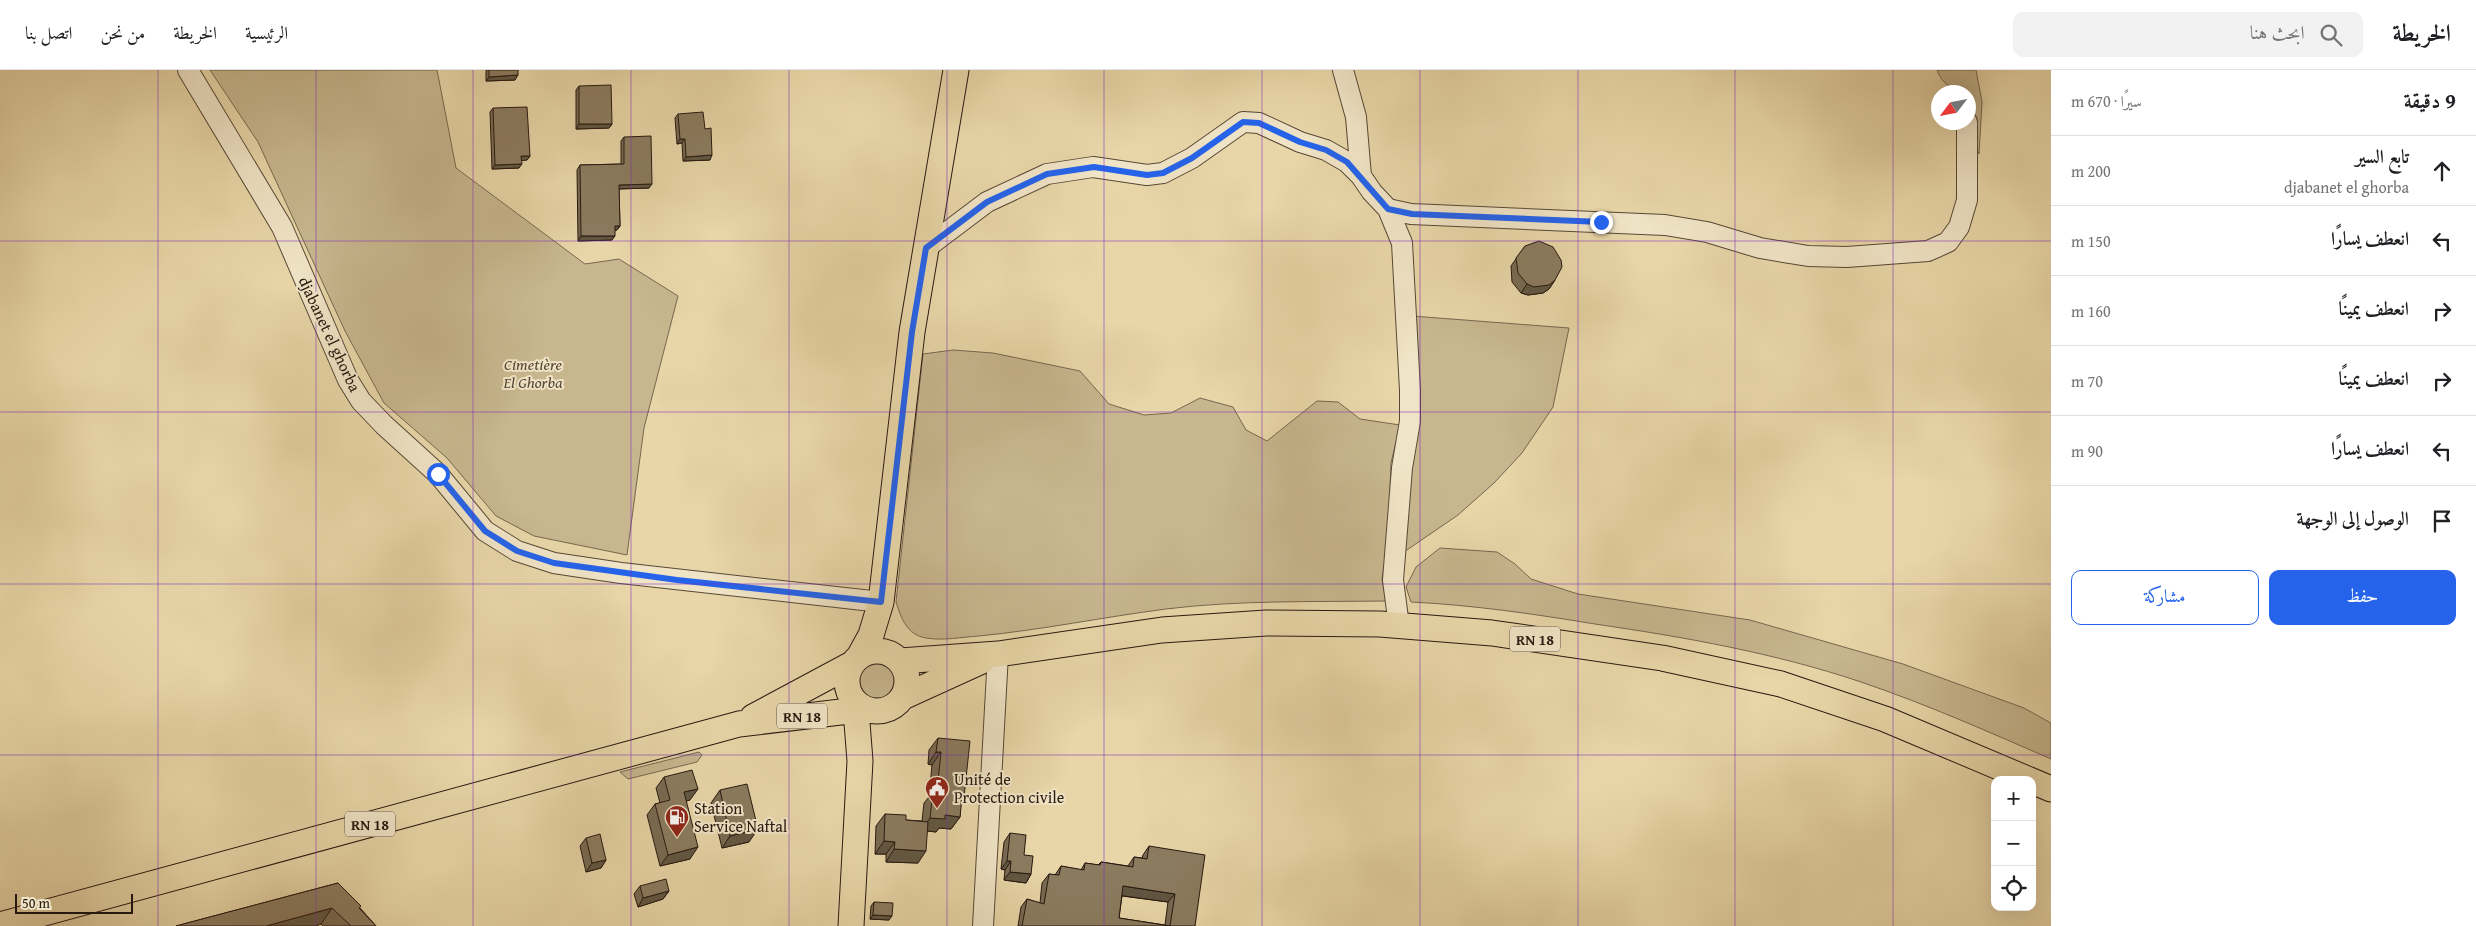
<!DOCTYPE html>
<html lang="ar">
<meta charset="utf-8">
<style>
body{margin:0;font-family:"Gentium Book Plus",Amiri,serif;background:#f2f2f2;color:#202124;direction:rtl}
.controls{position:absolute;right:15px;bottom:15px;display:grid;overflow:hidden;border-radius:10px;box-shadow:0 5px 20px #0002}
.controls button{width:45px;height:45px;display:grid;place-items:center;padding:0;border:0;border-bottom:1px solid #e0e0e0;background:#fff;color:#202124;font:25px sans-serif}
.compass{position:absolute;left:1931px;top:15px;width:45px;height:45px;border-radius:50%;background:#fff;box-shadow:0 5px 20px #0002;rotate:238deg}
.scale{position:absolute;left:15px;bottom:12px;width:118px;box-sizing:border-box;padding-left:5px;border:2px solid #271810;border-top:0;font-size:14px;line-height:18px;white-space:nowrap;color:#271810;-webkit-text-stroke:4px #f0e4c6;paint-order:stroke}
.stop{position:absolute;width:15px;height:15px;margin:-11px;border:4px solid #2563eb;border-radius:50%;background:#fff}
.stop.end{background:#2563eb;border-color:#fff;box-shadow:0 1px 5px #0008}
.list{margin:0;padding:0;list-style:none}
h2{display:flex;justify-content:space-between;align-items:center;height:65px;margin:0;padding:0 20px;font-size:21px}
h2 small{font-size:16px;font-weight:400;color:#757577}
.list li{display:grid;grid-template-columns:32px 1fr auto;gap:15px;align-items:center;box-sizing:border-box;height:70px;padding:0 20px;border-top:1px solid #e0e0e0}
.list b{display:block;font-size:19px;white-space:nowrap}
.list p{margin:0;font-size:16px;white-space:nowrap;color:#757577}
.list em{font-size:16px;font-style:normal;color:#757577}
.actions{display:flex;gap:10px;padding:15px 20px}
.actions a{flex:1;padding:11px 0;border:1px solid #2563eb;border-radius:10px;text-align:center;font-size:18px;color:#2563eb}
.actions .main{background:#2563eb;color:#fff}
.icon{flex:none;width:28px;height:28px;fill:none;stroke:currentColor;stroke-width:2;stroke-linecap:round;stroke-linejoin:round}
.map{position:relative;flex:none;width:2051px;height:856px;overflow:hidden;direction:ltr}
header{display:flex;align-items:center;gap:30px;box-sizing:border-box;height:70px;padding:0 25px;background:#fff;border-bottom:1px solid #e0e0e0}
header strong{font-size:24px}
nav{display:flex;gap:28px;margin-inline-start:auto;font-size:18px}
.search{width:350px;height:45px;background:#f2f2f2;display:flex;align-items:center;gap:12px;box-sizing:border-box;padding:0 18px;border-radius:10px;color:#757577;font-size:19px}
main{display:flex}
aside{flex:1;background:#fff}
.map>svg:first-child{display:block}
.green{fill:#c7b68e;stroke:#77674f}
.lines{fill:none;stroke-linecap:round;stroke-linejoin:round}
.minor-casing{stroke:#574836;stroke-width:22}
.major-casing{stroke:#271810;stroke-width:27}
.minor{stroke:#f0e4c6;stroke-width:20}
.major{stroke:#e8d6a8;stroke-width:25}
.wall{fill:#786a52;stroke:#271810;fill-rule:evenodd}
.shaded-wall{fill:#615642;stroke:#271810}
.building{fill:#8b7b5f;stroke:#271810;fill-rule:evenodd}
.route{stroke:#2563eb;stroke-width:6}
.grid{fill:none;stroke:#7b2cbf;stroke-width:1;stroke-opacity:0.55}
.labels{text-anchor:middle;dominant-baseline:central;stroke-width:4;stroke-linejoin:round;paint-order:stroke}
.shield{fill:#f0e4c6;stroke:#635547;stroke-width:1}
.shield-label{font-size:15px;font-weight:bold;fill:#271810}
.street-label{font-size:16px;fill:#271810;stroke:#f0e4c6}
.park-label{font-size:16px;font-style:italic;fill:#574736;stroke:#f0e4c6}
.poi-label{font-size:16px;fill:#271810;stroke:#f0e4c6;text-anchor:start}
</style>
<header>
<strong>الخريطة</strong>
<div class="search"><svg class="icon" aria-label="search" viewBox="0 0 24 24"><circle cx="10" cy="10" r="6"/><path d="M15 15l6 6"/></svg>ابحث هنا</div>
<nav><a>الرئيسية</a><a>الخريطة</a><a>من نحن</a><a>اتصل بنا</a></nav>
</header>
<main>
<aside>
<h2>9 دقيقة<small>سيرًا · 670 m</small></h2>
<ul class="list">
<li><svg class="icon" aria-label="ahead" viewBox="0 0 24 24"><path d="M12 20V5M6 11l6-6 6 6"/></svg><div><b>تابع السير</b><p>djabanet el ghorba</p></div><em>200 m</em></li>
<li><svg class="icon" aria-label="left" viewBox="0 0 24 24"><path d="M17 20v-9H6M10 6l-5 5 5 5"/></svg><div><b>انعطف يسارًا</b></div><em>150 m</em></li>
<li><svg class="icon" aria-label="right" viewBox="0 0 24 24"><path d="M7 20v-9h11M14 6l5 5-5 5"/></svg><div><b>انعطف يمينًا</b></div><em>160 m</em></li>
<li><svg class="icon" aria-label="right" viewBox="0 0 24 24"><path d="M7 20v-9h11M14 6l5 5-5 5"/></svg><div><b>انعطف يمينًا</b></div><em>70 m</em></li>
<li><svg class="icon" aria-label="left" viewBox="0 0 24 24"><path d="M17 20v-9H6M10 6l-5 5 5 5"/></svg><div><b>انعطف يسارًا</b></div><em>90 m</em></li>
<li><svg class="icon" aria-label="arrive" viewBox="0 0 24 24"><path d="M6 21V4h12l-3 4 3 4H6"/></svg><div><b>الوصول إلى الوجهة</b></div></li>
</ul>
<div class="actions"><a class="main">حفظ</a><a>مشاركة</a></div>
</aside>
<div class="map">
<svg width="2051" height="856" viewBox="0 0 2051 856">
<rect width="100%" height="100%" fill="#e8d6a8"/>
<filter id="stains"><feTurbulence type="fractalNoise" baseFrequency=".004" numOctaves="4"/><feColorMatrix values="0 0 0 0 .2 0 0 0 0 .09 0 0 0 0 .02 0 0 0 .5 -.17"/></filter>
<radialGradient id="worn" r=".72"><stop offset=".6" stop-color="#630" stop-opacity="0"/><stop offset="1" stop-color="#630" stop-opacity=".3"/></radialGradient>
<path class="green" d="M210,0H437L456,98L585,194L619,189L678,226L644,358L627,485L534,466L496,446L447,388L384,333L345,261L258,72Z
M1937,0H1976L1982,32L1979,84L1968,53V22C1954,22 1942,14 1937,0Z
M1412,246L1569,258L1553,337L1522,383L1494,413L1458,445L1404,482Z
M953,280L993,283L1080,301L1109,334L1144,345L1171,343L1200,328L1233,337L1246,360L1267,371L1317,331L1338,332L1360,349L1400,355L1391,393L1388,470L1382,509L1386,531C1313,532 1239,530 1166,539C1104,547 1041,560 979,566C962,567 943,571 926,568C907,565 901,548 896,532L923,284Z
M1440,478L1497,482L1515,494L1531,509L1578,524L1750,550L1903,594L2024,638L2051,653V689C1989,662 1926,634 1861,612C1775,583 1684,567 1595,554C1534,544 1473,535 1411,532L1406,517L1416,497Z
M858 611a19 19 0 1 1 38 0a19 19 0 1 1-38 0Z
M699,682L702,685L697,692L628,709L620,702Z"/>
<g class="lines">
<g class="minor-casing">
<path id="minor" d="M188,0L282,157L348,310L361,331L384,355L438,404L485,461L517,481L554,493L621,503L881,532
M1343,0L1356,47L1361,106L1372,122L1388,139L1411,144L1665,155L1707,162L1760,178L1808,186L1847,187L1928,181L1948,172L1959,157L1967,130V52
M1388,139L1402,173L1410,320V351L1402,398L1393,510L1399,556
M926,178L987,132L1047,104L1093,97L1147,105L1163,103L1192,88L1243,52L1259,53L1300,72L1326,80L1347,92L1361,106
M983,856L998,584"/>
</g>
<g class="major-casing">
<path id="major" d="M847 611a30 30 0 1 1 60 0a30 30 0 1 1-60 0Z
M860,585L871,565L881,532L912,262L956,0
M900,591L998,584L1162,560L1266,553L1380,554L1492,563L1662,588L1781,614L1885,649L2051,719
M851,627L856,640L860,691L851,856
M903,627L982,591
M753,647L850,595
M0,855L739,654L866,639"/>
</g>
<use href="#minor" class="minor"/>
<use href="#major" class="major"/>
</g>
<path class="wall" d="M486,0H518L515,10L486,11Z
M579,16L612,54L609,58L576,59V20Z
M493,38L530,86L527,90H521L519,98L492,99L490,42Z
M678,44L705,59L710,90L683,91L682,73L677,74L675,48Z
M624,67L649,118L619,119L620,156L617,160H615L612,170L578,171L577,100L580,95L621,94V71Z
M1525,176L1555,210L1549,219L1543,223L1528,225L1521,223L1512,212L1511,196Z
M938,668L964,727L961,731L960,747L951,759L939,758L936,762L927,761L918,793L886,792V784H875L876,756L885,744L906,750L922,751L924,733L929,727L932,695L928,694L929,680Z
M664,707L690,730L686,731L690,789L660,796L647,745L655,734L660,733L656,718Z
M720,720L749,772L722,778L711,733Z
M1010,763L1024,785L1031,804L1026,813L1004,810L1005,800L1001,799L1004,772Z
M586,768L606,790L601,798L586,802L580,776Z
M1149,776L1195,856H1018L1021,837L1027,829L1040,833L1042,813L1049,804L1055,805L1061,796L1081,800L1085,793L1098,795L1101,792L1128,796L1134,787L1142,788L1143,785ZM1122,826L1168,832L1165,855L1119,848Z
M338,813L376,856H323L321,854L315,856H176Z
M640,816L669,821L663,829L638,837L634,824Z
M874,832L889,850L870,849L871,836Z"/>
<path class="shaded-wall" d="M518,5L515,10L486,11L489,7Z
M579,54H612L609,58L576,59Z
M680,69H685L682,73L677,74Z
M712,85L710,90L683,91L686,87Z
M521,86H530L527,90L518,91Z
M522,94L519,98L492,99L495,95Z
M652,114L649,118L616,119L619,115Z
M615,156H620L617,160H612Z
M581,166H615L612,170L578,171Z
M1555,210L1549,219L1543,223L1528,225L1521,223L1527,214Z
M936,682H941L932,695L928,694Z
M698,719L690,730L676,734L684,722Z
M945,745L960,747L951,759L939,758L936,762L921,760L930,748Z
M758,759L749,772L722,778L730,766Z
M884,771L895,772L886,784H875Z
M698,777L690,789L660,796L668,785Z
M894,779L926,781L918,793L886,792Z
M606,790L601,798L586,802L592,793Z
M1007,791H1011L1005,800L1001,799Z
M1010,802L1031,804L1026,813L1004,810Z
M1123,816L1175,824L1168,832L1117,825Z
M669,821L663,829L638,837L643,828Z
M332,838L321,854L315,856H266Z
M873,845L892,846L889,850L870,849Z"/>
<path class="building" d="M489,0H518V5L489,7Z
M611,15L612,54H579V16Z
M527,37L530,86H521L522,94L495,95L493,38Z
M703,42L705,59L711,58L712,85L686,87L685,69H680L678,44Z
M651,66L652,114L619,115L620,156H615V166H581L580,95L624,94V67Z
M1539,171L1553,177L1561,190L1562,197L1555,210L1549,215L1534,217L1527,214L1518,203L1516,188L1525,176Z
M938,668L970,671L964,727H962L960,747L945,745V749L930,748L933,721H937L941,682H936Z
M692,700L698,719L684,722L698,777L668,785L655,734L670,730L664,707Z
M747,714L758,759L730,766L720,720Z
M885,744L906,745V750L928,752L926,781L894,779L895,772L884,771Z
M1010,763L1026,765L1024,785L1033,786L1031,804L1010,802L1011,791H1007Z
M600,764L606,790L592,793L586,768Z
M1149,776L1205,785L1195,856H1022L1027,829L1044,834L1049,804L1059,805L1061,796L1084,800L1085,793L1100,795L1101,792L1133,797L1134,787L1147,789ZM1123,816L1175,824L1170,856L1119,848Z
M666,809L669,821L643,828L640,816Z
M338,813L361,836L359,838L376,856H351L332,838L266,856H176Z
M874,832L893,833L892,846L873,845Z"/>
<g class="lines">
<path class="route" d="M438,404L485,461L517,481L554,493L677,510L881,532L912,262L926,178L987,132L1047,104L1094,97L1147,105L1163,103L1192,88L1243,52L1259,53L1300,72L1326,80L1347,92L1388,139L1412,144L1601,152"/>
</g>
<path class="grid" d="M158,0V856M316,0V856M473,0V856M631,0V856M789,0V856M947,0V856M1104,0V856M1262,0V856M1420,0V856M1578,0V856M1735,0V856M1893,0V856M0,171H2051M0,342H2051M0,514H2051M0,685H2051"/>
<defs>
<g id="civic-pin" transform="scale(1.25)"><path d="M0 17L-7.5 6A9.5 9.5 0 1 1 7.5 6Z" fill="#8f2418" stroke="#f0e4c6"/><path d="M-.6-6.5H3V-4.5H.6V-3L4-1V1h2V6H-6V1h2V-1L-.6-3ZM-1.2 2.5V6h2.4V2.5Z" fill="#fff"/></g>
<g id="fuel-pin" transform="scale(1.25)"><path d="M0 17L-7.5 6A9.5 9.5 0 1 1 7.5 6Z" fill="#8f2418" stroke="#f0e4c6"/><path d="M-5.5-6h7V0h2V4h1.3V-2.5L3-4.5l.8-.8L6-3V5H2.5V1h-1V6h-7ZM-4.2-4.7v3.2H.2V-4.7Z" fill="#fff"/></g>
</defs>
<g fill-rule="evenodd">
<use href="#civic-pin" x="937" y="718"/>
<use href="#fuel-pin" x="677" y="747"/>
</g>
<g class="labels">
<g class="shield">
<rect x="1510" y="556.5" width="50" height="25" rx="4"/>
<rect x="777" y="633.5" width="50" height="25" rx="4"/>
<rect x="345" y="741.5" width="50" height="25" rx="4"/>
</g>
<g class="shield-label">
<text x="1535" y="569">RN 18</text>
<text x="802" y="646">RN 18</text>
<text x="370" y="754">RN 18</text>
</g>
<g class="street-label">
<text transform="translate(330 264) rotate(65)">djabanet el ghorba</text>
</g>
<g class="park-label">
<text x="533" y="294">Cimetière<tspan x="533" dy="18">El Ghorba</tspan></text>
</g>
<g class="poi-label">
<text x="954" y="709">Unité de<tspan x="954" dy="18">Protection civile</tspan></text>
<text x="694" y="738">Station<tspan x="694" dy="18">Service Naftal</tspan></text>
</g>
</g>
<rect width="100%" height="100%" filter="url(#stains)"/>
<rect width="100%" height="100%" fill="url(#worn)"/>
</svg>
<div class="controls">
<button>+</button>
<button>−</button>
<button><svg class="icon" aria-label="locate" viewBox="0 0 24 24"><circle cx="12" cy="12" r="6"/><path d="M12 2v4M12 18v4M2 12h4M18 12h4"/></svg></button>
</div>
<svg class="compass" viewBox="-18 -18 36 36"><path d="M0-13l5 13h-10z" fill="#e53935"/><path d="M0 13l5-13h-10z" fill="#757577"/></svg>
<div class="scale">50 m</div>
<div class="stop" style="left:438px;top:404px"></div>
<div class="stop end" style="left:1601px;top:152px"></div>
</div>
</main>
